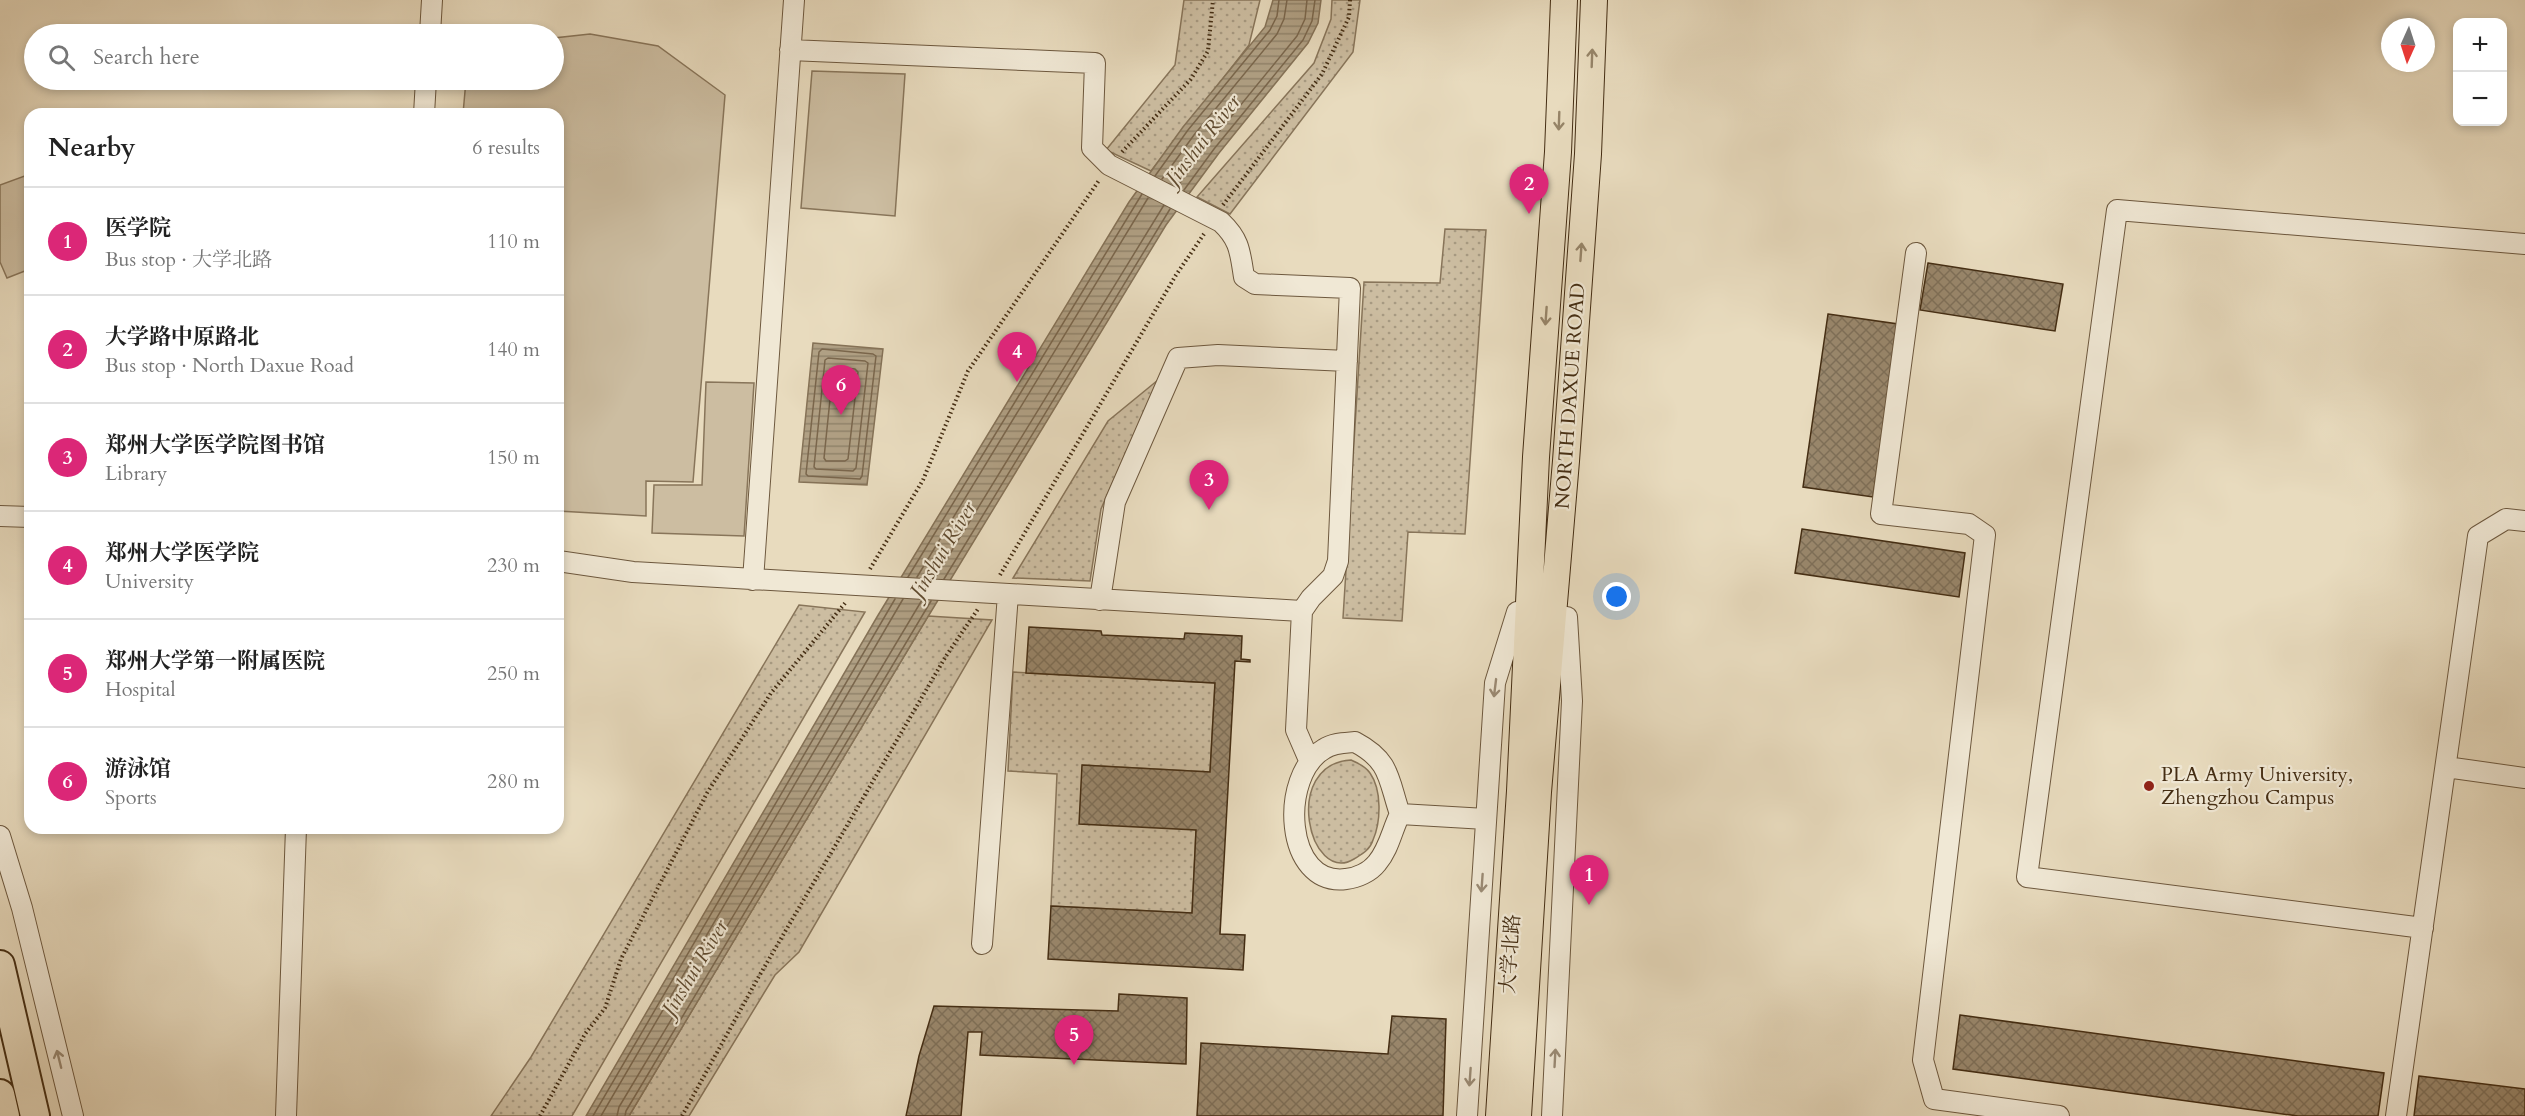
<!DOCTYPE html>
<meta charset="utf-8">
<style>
body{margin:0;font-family:Cardo,"Noto Serif SC",serif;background:#f6f6f6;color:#222}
.controls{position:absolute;right:18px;top:18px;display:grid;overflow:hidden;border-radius:12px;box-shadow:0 3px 9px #0003}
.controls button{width:54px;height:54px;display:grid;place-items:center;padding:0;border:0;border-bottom:2px solid #e0e0e0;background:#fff;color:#222;font:30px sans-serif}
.compass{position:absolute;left:2381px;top:18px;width:54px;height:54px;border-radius:50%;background:#fff;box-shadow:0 3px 9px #0003;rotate:183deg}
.you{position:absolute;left:1617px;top:597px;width:21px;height:21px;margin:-15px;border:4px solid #fff;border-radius:50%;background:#1a73e8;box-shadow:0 0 0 9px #1a73e833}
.badge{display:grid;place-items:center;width:39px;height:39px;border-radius:50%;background:#db2777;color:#fff;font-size:20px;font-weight:700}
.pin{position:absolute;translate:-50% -50px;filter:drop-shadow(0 2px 3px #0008)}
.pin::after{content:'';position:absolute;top:32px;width:21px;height:18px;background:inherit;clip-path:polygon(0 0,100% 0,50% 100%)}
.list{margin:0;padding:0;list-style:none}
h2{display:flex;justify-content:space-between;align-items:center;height:78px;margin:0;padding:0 24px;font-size:26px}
h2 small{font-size:20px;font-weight:400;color:#767676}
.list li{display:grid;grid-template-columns:39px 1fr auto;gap:18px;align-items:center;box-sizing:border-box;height:108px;padding:0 24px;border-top:2px solid #e0e0e0}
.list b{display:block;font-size:22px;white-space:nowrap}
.list p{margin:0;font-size:20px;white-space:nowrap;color:#767676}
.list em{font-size:20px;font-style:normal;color:#767676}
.icon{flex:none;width:33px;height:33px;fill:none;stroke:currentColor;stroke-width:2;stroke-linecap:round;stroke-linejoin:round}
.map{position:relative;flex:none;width:2525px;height:1116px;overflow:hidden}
.search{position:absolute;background:#fff;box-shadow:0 3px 9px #0003;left:24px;top:24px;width:540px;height:66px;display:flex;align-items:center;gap:15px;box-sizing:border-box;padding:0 21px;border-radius:33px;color:#767676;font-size:22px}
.panel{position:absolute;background:#fff;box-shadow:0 3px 9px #0003;left:24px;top:108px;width:540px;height:726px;border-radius:18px}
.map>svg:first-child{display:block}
.grass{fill:url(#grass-dots);stroke:#88755a;stroke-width:1.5}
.garden{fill:#ccbda1;stroke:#88755a;stroke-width:1.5}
.water{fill:url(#water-rules);stroke:#857257;stroke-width:1.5}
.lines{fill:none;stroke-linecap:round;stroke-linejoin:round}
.shore{stroke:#7a664c;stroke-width:1.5}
.building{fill:url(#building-cross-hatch);stroke:#442d13;stroke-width:1.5}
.minor-casing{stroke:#6d583e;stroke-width:22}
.major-casing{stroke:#442d13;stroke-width:28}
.highway-casing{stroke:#442d13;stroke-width:32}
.path{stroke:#442d13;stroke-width:4;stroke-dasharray:1.5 3;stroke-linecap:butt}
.minor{stroke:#f0e8d5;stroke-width:20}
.major{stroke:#e8dbbe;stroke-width:26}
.highway{stroke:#e8dbbe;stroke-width:28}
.oneway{stroke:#968468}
.oneway2{stroke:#9a8a74}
.poi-dot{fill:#8f2418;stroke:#f0e8d5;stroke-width:2}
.labels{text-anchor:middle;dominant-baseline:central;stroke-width:4.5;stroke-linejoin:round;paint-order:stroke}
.street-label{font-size:20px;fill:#442d13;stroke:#f0e8d5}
.poi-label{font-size:20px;fill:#442d13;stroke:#f0e8d5;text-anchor:start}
.water-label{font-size:21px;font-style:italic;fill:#5f4a2f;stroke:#f0e8d5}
</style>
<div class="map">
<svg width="2525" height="1116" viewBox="0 0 2525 1116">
<defs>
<pattern id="grass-dots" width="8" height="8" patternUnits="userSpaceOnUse" patternTransform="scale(1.5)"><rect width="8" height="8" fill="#ccbda1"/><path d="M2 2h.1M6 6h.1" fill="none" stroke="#a79a82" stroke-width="1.8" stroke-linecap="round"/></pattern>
<pattern id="water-rules" width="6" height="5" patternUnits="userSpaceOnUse" patternTransform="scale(1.5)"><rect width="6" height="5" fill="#b0a084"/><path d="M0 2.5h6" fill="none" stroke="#91836b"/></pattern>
<pattern id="building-cross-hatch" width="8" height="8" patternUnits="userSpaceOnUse" patternTransform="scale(1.5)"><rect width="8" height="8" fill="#99876c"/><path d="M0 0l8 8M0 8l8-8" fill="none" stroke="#7e6f58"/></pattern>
</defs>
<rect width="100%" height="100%" fill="#e8dbbe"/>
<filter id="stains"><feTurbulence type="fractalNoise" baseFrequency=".00333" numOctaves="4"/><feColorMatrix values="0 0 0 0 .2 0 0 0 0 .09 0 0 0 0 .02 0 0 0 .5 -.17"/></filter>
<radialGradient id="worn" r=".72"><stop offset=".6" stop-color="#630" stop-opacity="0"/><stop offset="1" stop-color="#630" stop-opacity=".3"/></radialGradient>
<path class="grass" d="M1184,0H1260L1249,45L1151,171L1106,150L1175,65Z
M1332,0H1360L1353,52L1230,214L1197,197L1314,63L1331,19Z
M1445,229L1486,230L1465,534L1408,532L1402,621L1343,618L1364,282L1440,283Z
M1158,380L1101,509L1090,581L1013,578L1108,421Z
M799,605L865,612L572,1116H491L531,1057Z
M928,616L992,620L799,952L775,975L689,1116H629Z
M1013,672L1215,683L1210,772L1082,765L1196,830L1192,913L1051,906L1057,774L1008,771Z
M1351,760C1358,763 1366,767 1370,773C1382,790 1381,822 1373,840C1370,850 1362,854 1354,859C1309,886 1281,764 1351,760Z"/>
<path class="garden" d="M590,34L658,46L725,95L693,482L646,481V516L558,511V114H463L466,80H554V38Z
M812,71L905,74L895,216L801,208Z
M30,174V269L7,278L0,262V185Z
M706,382L754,383L744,536L652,533L654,485H702Z"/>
<path class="water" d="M1273,0H1321L1318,23L1308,43L1219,153L1166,225L915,638L629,1116H586L877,617L1129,202L1183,127L1265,27Z
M813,343L883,349L867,485L799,482Z"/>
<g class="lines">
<path class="shore" d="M1155,176L1188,130L1270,30L1277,16L1279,0
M1162,179L1194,135L1277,34L1284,19L1287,0
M1177,187L1208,145L1297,36L1305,19L1307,0
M1184,190L1214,149L1303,40L1312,21L1315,0
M822,349L873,354L876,356L862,476L860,479L808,476L806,474L819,352Z
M828,358L865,361L868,363L856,468L853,471L816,469L814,467L825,360Z
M836,367L855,369L858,372L848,459L845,461H826L824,458L833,370Z
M908,577L1142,194
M917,577L1148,198
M935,578L1164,205
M944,579L1170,209
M593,1116L895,599
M601,1116L903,599
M617,1116L619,1107L922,600
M625,1116L626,1111L931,601"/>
</g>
<path class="building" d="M1928,263L2063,284L2055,331L1920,310Z
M1828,314L1898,324L1873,497L1803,487Z
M1802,529L1965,553L1959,597L1795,573Z
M1029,627L1101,631L1102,635L1184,639L1185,633L1242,636L1241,659L1250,660V662L1235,661L1220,934L1245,935L1243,970L1048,959L1051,906L1192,913L1196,830L1079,824L1082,765L1210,772L1215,683L1026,673Z
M1119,994L1187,998L1186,1064L980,1055L982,1032H968L961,1116H906L919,1056L934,1006L1118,1011Z
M1960,1015L2384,1073L2378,1116H2298L1953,1069Z
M1392,1016L1446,1019L1443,1116H1197L1201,1043L1388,1054Z
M2419,1076L2525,1089V1116H2414Z"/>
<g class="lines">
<g class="minor-casing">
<path id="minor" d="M430,34L432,0
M790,50L1095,63L1092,148L1109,165L1221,222C1240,240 1240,252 1244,277L1255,284L1350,288L1338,561L1333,576L1311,598L1302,611L1296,730L1309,760
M424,114L426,80
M1916,253L1881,514L1969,524L1985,535L1923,1060L1934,1099L2059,1116
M0,516L30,517
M558,561L633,572L1302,611
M753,580L794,0
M1100,600L1115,502L1178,358L1218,355L1347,361
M1355,742C1391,761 1388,779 1400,814C1392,830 1389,849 1377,863C1370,872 1357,878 1346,879C1284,887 1279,775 1324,749C1333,743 1344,743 1355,742Z
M2446,767L2525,778
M1400,814L1486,819
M0,836L22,908L73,1116
M2423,928L2027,877L2117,210L2525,244
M982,944L1008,594
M286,1116L296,828
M1467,1116L1495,683L1517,612
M1552,1116L1572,701L1567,617
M2396,1116L2478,536L2506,519L2525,521"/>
</g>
<g class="major-casing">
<path id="major" d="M1499,1116L1520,791L1536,457L1558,152L1564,0
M1518,1116L1538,792L1566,461L1588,154L1594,0"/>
</g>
<g class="highway-casing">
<path id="highway" d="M0,965L35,1116
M0,1094L5,1116"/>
</g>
<path class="path" d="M1122,152L1191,79L1208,51L1213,0
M1223,205L1322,74L1349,17L1350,0
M870,569L923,480L968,371L1100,179
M1000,575L1176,275L1204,234
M540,1116L585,1034L605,1008L621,959L707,793L771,693L846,602
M682,1116L758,978L946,656L978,609"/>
<use href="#minor" class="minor"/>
<use href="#major" class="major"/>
<use href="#highway" class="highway"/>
</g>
<defs><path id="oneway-shaft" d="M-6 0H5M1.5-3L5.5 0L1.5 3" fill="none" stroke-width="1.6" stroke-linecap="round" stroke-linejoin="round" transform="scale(1.5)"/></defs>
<g class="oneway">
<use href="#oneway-shaft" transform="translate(1592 58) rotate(-88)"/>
<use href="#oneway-shaft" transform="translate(1559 121) rotate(92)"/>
<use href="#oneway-shaft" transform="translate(1581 252) rotate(-86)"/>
<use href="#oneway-shaft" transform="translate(1546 316) rotate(94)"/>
</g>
<g class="oneway2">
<use href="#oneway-shaft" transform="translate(1495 688) rotate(97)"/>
<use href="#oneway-shaft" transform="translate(1482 883) rotate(94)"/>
<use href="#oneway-shaft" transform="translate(1555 1058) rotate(-87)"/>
<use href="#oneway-shaft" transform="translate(59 1059) rotate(-104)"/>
<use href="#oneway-shaft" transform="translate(1470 1077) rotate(94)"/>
</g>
<circle class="poi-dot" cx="2149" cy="786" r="6"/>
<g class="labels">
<g class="street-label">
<text transform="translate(1570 396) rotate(-86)">NORTH DAXUE ROAD</text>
<text transform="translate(1510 954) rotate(-86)">大学北路</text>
</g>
<g class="poi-label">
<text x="2161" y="774">PLA Army University,<tspan x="2161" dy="23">Zhengzhou Campus</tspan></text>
</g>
<g class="water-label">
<text transform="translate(1203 140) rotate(-52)">Jinshui River</text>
<text transform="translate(943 550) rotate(-59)">Jinshui River</text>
<text transform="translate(695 968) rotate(-59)">Jinshui River</text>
</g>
</g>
<rect width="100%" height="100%" filter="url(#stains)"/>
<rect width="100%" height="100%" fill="url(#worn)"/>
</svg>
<div class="controls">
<button>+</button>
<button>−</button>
</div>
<svg class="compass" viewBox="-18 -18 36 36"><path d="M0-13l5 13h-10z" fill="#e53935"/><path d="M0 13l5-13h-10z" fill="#767676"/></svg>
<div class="you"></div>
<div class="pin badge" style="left:1589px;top:905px">1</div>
<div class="pin badge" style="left:1529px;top:214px">2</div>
<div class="pin badge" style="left:1209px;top:510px">3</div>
<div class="pin badge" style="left:1017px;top:382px">4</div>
<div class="pin badge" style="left:1074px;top:1065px">5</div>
<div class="pin badge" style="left:841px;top:415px">6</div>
<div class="search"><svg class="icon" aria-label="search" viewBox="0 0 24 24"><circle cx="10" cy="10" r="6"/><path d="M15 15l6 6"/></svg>Search here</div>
<section class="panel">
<h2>Nearby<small>6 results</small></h2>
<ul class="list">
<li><span class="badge">1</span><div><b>医学院</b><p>Bus stop · 大学北路</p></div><em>110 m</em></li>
<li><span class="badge">2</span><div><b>大学路中原路北</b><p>Bus stop · North Daxue Road</p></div><em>140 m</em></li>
<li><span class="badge">3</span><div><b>郑州大学医学院图书馆</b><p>Library</p></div><em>150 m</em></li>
<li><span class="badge">4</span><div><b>郑州大学医学院</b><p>University</p></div><em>230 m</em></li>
<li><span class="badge">5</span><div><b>郑州大学第一附属医院</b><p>Hospital</p></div><em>250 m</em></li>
<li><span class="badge">6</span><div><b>游泳馆</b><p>Sports</p></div><em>280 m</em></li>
</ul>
</section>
</div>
